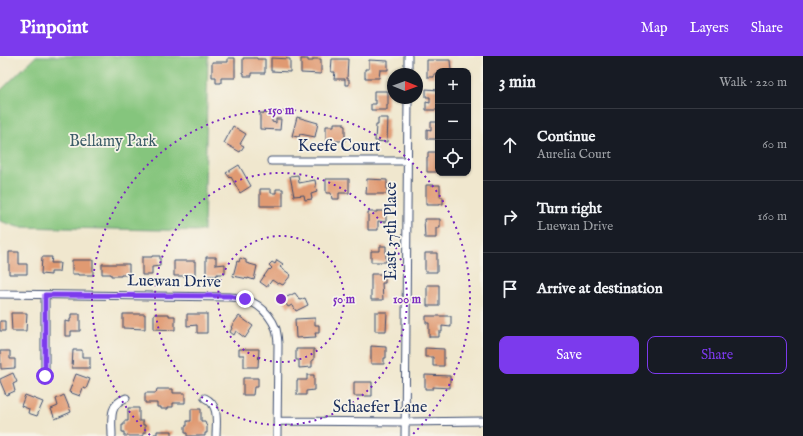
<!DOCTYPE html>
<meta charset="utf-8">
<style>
body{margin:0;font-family:"IM FELL English",serif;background:#242831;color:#f1f3f6}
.controls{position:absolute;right:12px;top:12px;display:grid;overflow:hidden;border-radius:8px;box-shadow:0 1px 3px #0004}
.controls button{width:36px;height:36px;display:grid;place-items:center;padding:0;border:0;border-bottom:1px solid #363941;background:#171b24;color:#f1f3f6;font:20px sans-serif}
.compass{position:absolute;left:387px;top:12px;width:36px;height:36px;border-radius:50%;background:#171b24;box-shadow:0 1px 3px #0004;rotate:91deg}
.stop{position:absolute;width:12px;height:12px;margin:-9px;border:3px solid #7c3aed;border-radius:50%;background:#fff}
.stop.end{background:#7c3aed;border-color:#fff;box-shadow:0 1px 4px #0008}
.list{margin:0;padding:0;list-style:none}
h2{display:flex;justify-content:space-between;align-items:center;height:52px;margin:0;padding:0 16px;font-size:17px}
h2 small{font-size:13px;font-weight:400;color:#9ea1a6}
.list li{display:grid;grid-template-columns:26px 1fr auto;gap:12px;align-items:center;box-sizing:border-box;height:72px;padding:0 16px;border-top:1px solid #363941}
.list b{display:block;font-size:15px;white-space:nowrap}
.list p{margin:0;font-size:13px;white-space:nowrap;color:#9ea1a6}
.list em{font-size:13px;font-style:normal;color:#9ea1a6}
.actions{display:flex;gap:8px;padding:12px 16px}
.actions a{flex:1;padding:9px 0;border:1px solid #7c3aed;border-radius:8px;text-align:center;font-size:14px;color:#7c3aed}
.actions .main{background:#7c3aed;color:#fff}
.icon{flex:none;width:22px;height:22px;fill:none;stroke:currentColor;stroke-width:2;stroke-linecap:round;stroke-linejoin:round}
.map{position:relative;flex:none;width:483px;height:380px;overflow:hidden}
header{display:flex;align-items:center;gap:24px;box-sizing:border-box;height:56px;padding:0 20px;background:#7c3aed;color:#fff}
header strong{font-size:19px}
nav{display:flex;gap:22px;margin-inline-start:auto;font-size:14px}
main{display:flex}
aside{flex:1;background:#171b24}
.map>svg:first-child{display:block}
.green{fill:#85c57d;stroke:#507a6e}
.building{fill:#e09a72}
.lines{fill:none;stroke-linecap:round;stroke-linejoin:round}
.street-casing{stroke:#3b4b6f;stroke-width:9}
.street{stroke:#fff;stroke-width:7}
.route{stroke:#7c3aed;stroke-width:5}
.ring{fill:none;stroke:#7b2cbf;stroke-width:2;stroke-dasharray:2 4}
.labels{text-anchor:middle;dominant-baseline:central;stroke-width:3.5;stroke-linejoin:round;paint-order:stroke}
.park-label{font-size:16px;fill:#3b5c67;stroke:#f7f3e8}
.street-label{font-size:16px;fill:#1b2f5e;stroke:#f7f3e8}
.centre{fill:#7b2cbf;stroke:#f7f3e8;stroke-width:2}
.ring-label{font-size:12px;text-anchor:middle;font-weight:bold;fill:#7b2cbf;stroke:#f7f3e8;stroke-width:3.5;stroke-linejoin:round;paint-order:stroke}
</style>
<header>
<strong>Pinpoint</strong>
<nav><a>Map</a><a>Layers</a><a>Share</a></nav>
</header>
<main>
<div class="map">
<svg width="483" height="380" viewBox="0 0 483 380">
<rect width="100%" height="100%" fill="#f7f3e8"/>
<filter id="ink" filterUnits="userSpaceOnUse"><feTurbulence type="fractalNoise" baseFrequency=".025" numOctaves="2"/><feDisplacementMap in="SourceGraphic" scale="8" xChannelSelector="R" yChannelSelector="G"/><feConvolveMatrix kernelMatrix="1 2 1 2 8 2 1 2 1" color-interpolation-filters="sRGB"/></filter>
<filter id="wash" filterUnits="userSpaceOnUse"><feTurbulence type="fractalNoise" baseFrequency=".012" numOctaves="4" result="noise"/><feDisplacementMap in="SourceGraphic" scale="16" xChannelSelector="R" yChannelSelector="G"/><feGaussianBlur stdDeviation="0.9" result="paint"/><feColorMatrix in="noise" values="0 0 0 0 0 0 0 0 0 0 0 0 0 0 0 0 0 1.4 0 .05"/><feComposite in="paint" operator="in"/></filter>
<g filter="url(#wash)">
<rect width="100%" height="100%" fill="#f0e7ce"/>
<path class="green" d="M36,0H208L204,175L18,171L0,165V35Z"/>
<g id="blocks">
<path class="building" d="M228,2H235V22H221V27H216V21H212V6H228Z
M243,2H257V3H265V17H252V20H244V17H243Z
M271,2L290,3V16L271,15Z
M301,3H308V5H313V3H321V18L301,17Z
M332,3H348L347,23H349V29H345V23H334L335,16H331Z
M369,4L388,5V14H380L379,22H365V13H369Z
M427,4H450L451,15H438V18H434V21H427Z
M426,33L438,34V54H426V46L430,47V41H426Z
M374,35H388V49H387V54H371V48H376V45H374Z
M260,57L272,58V66L276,67V63H281L280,74L260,73Z
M297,61L318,67L315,81L300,78L299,81L292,80Z
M378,62H388L387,86L375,85L376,69H378Z
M431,66H438V83H427V73L431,74Z
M334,67H344V70H345V85H326V70H334Z
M233,70L246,78L240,88L244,90L240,96L224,87Z
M428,96H438V116H427V101H428Z
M239,109L251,130L240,137L231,121L230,122L226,117Z
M298,119L299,127L315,124L317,136L311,138L312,143L305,144L304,139L294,140L290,120Z
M326,123H349V137H339V143H332L331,137H326Z
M367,123L387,124V138H366Z
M426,129H440V141H443V148H440V149H426Z
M260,133H271V137H276V133H283V150H260Z
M377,155H386V166L378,165V174H368V156H377Z
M424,163H440V172H436V182H425Z
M380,190H386V206H371V195H380Z
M9,196H19V208H27V218H9Z
M425,197H437V216H425Z
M152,200H160V210L152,211V219H142V201H152Z
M42,201H52L51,207H60L59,216H51V219L41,218Z
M206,201H216V209L225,208V218H217V220H206Z
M240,202L246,204V207L257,210L254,224L248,222V223L233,220L237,205L239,206Z
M72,204H93V219H78V218H72Z
M277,204L283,208L280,211L291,219L283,229L279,227L278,228L272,224L267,231L260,226L269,213L270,214L272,212L269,209L272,206L275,208Z
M174,205H195V219H187V220H174Z
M102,208H129V219H121V220H111V218H102Z
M371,218H385V227H382L383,244H371Z
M427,229H439V250H427Z
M295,237L300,244L305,242L308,249L296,255L293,250V251L292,249L288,251L283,243Z
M375,256H387L386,275H375Z
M11,257H27L26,275H12Z
M71,258H80V275H71V280H65V265L70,266V263H71Z
M123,258H145V273L123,272Z
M154,258H169V260H175V274L154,273Z
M187,258H207V277H197V269L187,270Z
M239,260L253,270L245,282L236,275L234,279L230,276L232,272L231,271Z
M426,260H451V271L442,270V276H439V281H429V267H426Z
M315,262V269H319V277H315L316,281L296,282L295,263Z
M0,265H5V275H0Z
M371,290L386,291V302H384V308H371Z
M425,292L444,293V310H433V301H425Z
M239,293H259L258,311H244V299H239Z
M296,293H314V304H312V311L299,312V304H296Z
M73,294H82V301H90V312H72Z
M0,295H10V303H15V312L1,313Z
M13,317L17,326L13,328L15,335L6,339L0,325V323Z
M76,318L90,323L86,333L83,332L80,340L69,336Z
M307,319H314V334L306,335V339H297V324H307Z
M425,319L450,320V332L433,331V333H425Z
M243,322H258V331H254L253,339H243Z
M354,326H372V340H354Z
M157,333H173V337H185V347H173V351H168V353H161V351H157V347H145V337H156Z
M25,339L43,346L37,360L28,357L29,353L21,350Z
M64,339L71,356L55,363L51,353L58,350L56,343Z
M128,352H139V365H143V369H145V377H143V380H124V376H122V369H124V365H128Z
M191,353H201V365H205L206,369L207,370V377H205V380H187V377H185V370H187V365H191Z
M157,375H172V380H154V378H157Z"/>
</g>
</g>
<g filter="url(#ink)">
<use href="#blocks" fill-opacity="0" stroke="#3b4b6f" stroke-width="1"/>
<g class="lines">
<g class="street-casing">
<path id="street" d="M408,18V0
M271,105H407
M0,238L229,241C251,241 268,253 276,273C277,278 278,284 278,289L277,380
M45,319V239
M205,342C220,349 216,367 216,380
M277,365L405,366L483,365
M112,380C112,365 108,348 126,342
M405,380L408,42"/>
</g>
<use href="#street" class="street"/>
</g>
</g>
<g class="lines" filter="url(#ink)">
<path class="route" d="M45,320V239L229,240L245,243"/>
</g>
<g class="ring">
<circle cx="281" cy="243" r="63"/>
<circle cx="281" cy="243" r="126"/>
<path d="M150 379A189 189 0 1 1 412 379"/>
</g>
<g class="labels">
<g class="park-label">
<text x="113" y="86">Bellamy Park</text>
</g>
<g class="street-label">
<text x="339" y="91">Keefe Court</text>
<text transform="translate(392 175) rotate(-90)">East 37th Place</text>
<text transform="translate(174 226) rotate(1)">Luewan Drive</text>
<text x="380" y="352">Schaefer Lane</text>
</g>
</g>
<circle cx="281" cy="243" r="6" class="centre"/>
<g class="ring-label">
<text x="281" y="58">150 m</text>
<text x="344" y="247">50 m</text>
<text x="407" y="247">100 m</text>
</g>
</svg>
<div class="controls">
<button>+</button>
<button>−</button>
<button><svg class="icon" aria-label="locate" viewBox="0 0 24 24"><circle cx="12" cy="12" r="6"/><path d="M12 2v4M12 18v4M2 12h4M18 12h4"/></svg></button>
</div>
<svg class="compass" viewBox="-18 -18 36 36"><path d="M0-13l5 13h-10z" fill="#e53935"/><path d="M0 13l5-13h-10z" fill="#9ea1a6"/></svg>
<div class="stop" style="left:45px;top:320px"></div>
<div class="stop end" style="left:245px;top:243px"></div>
</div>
<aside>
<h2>3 min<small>Walk · 220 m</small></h2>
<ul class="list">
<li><svg class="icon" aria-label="ahead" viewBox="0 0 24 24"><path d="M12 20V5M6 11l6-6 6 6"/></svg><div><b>Continue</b><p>Aurelia Court</p></div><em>60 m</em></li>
<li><svg class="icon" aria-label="right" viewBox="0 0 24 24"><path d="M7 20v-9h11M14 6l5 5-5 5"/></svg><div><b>Turn right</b><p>Luewan Drive</p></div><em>160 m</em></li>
<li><svg class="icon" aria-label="arrive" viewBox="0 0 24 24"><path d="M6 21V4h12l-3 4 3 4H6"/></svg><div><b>Arrive at destination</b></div></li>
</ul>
<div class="actions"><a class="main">Save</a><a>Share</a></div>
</aside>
</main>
